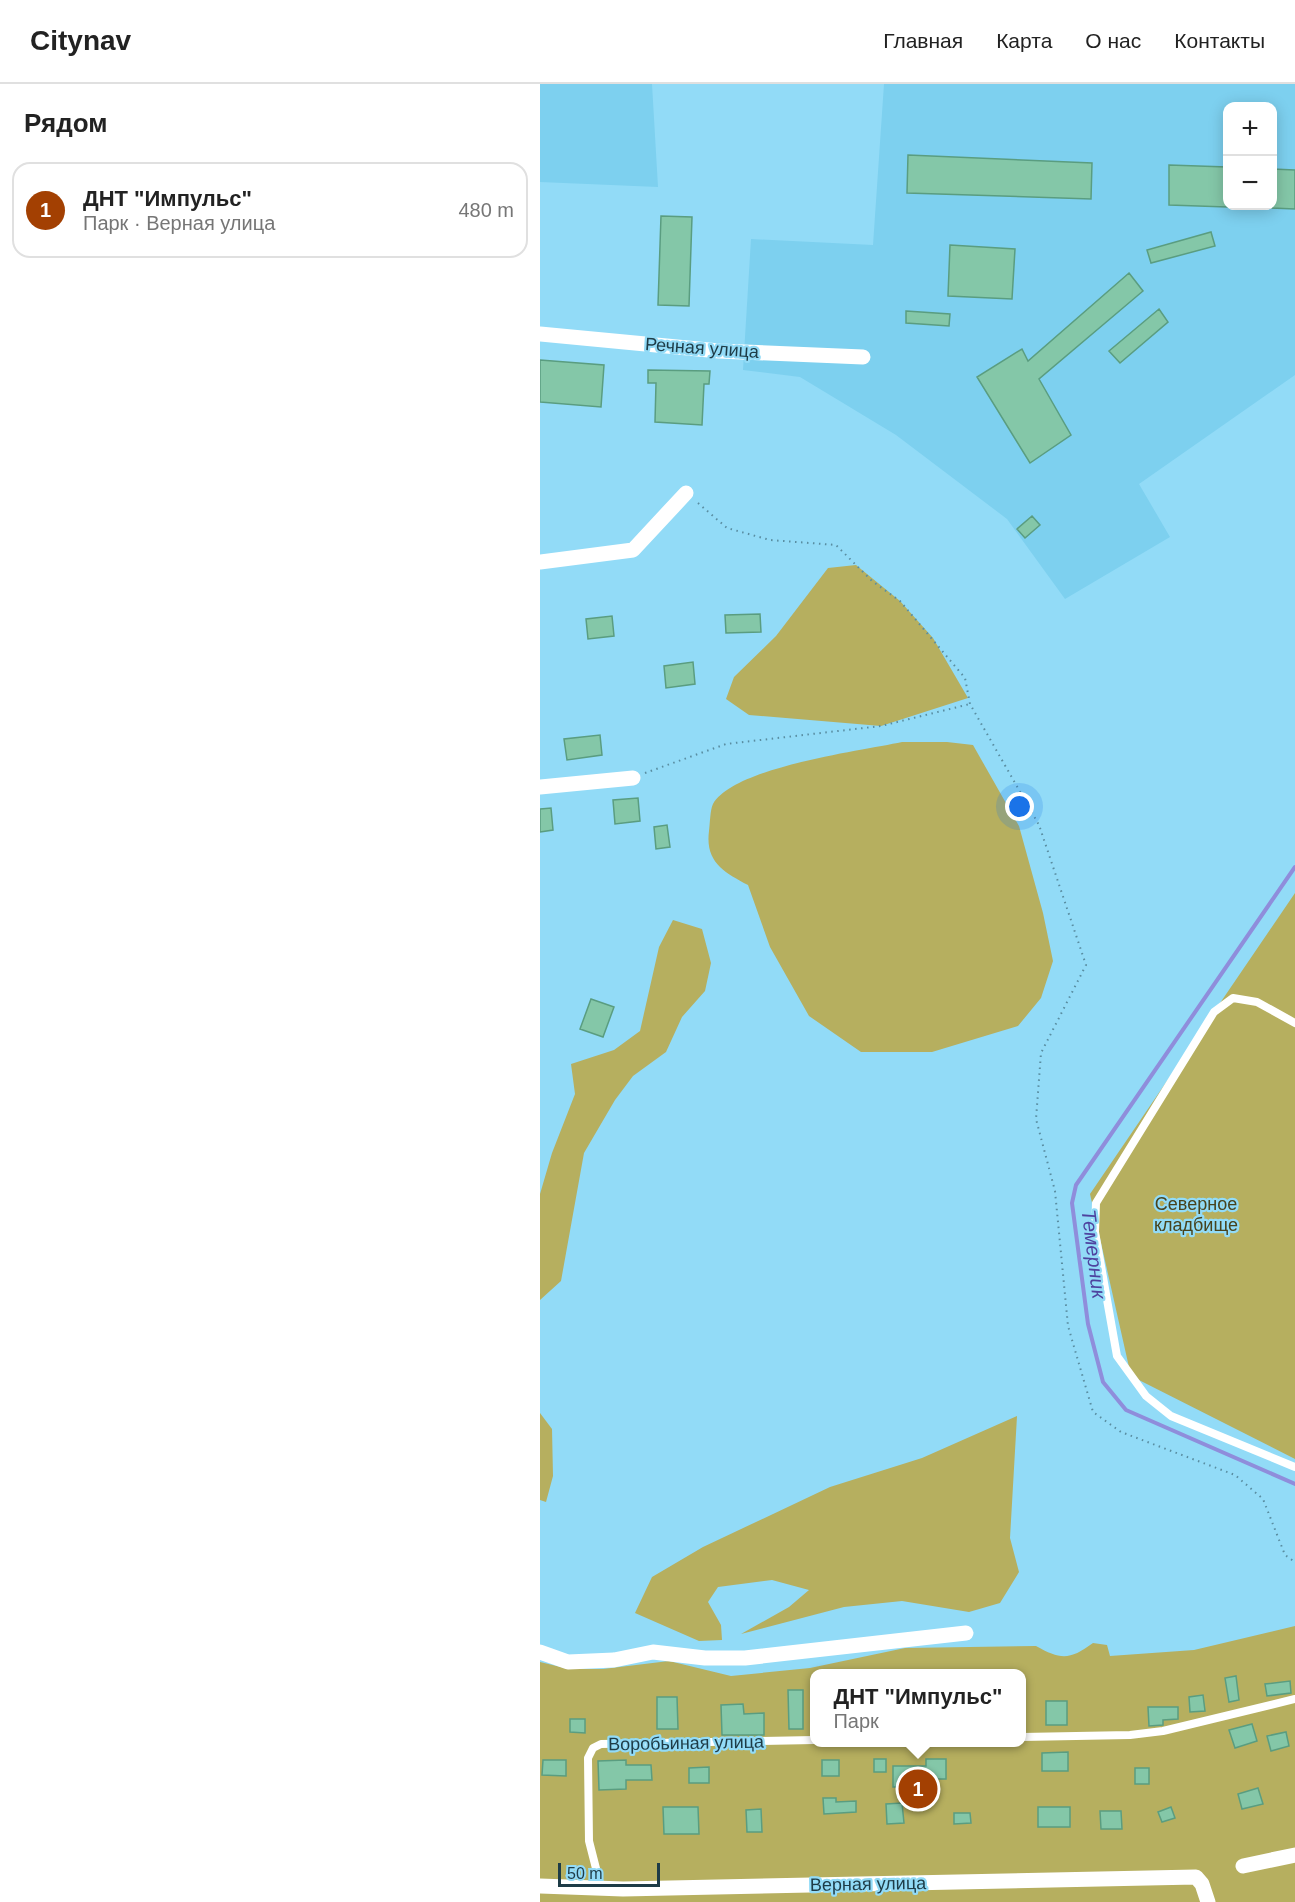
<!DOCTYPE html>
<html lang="ru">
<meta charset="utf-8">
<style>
body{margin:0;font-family:Arial,sans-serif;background:#f6f6f6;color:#222}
.controls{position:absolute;right:18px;top:18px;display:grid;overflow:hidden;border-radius:12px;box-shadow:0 3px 15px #0003}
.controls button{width:54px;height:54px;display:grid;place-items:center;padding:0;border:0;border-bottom:2px solid #e0e0e0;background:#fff;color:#222;font:30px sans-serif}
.scale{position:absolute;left:18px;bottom:15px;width:102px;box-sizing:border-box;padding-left:6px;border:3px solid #1e3c47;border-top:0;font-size:16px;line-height:21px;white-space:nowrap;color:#1e3c47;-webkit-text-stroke:4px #92dbf7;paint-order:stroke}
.you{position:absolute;left:480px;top:723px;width:21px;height:21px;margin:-15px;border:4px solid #fff;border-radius:50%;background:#1a73e8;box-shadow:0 0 0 9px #1a73e833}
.badge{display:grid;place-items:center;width:39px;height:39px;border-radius:50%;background:#a34002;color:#fff;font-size:20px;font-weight:700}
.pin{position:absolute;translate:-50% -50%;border:3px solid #fff;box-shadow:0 2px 6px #0006}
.popup{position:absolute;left:270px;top:1585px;width:216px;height:78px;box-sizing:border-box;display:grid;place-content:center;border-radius:12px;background:#fff;filter:drop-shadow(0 2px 4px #0005);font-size:20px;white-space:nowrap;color:#767676}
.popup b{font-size:22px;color:#222}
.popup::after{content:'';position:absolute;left:50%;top:100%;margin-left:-12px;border:12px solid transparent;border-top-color:#fff}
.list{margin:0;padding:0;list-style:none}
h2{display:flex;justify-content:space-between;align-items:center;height:78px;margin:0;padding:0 24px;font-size:26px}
h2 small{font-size:20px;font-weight:400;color:#767676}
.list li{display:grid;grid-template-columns:39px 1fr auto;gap:18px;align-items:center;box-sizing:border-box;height:96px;margin:0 12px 12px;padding:0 12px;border:2px solid #e0e0e0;border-radius:18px}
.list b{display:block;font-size:22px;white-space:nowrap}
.list p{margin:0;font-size:20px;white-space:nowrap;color:#767676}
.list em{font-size:20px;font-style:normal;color:#767676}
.map{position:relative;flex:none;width:755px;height:1818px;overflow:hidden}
header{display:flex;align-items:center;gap:36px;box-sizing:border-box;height:84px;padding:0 30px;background:#fff;border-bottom:2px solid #e0e0e0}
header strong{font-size:28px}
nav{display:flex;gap:33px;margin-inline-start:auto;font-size:21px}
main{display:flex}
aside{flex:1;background:#fff}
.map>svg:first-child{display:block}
.built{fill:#7dd0ef;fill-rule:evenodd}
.green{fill:#b6af5f;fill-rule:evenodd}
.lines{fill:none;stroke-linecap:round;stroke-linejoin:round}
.stream{stroke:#8f8ddb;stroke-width:4}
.building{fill:#84c7a8;stroke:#5a9d80;stroke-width:1.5}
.path{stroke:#598da1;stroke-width:2;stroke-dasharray:1.5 4.5;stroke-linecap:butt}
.service{stroke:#fff;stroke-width:8}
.minor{stroke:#fff;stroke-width:15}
.labels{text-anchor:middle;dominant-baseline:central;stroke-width:4.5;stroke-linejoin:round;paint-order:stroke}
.street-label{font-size:18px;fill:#1e3c47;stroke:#92dbf7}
.park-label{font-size:18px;fill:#47431d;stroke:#92dbf7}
.water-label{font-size:20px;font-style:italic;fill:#4e439f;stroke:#92dbf7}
</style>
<header>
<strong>Citynav</strong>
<nav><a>Главная</a><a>Карта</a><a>О нас</a><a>Контакты</a></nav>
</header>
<main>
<aside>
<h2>Рядом<small></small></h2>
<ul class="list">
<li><span class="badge">1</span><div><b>ДНТ &quot;Импульс&quot;</b><p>Парк · Верная улица</p></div><em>480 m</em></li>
</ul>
</aside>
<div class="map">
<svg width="755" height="1818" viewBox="0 0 755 1818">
<rect width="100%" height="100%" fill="#92dbf7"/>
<path class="built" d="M0,0H112L118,103L0,98Z
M344,0H755V291L599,400L630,453L525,515L467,435L356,351L260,293L203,286L211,155L333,161ZM688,22H732V122H688Z"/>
<path class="green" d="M316,481L360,517L393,554L428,614L341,642L209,631L186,615L194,593L236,552L288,484Z
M362,658H407L433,661L479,742L503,829L513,877L501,914L478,942L392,968H321L269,932L230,863L208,801C184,788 165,778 169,747C170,740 170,726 173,720C194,683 320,667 362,658Z
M755,809V1375L591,1292L550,1110Z
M133,836L162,845L171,879L165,907L142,933L126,968L93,992L75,1016L44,1069L21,1197L0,1216V1110L12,1069L35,1010L31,980L74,966L100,947L119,863Z
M0,1329L12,1345L13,1392L6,1418L0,1416Z
M477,1332L470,1454L479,1488L460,1519L429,1528L362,1517L304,1523L201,1550L249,1523L269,1506L232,1496L178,1503L168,1518L181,1541L182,1556L159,1557L95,1529L112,1493L163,1463L290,1403L382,1374Z
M755,1542V1818H0V1578L29,1585H63L129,1577L191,1592L270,1584L365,1564L496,1562C521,1576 530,1576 553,1559L567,1561L570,1572L654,1566ZM274,1590H482V1658H274Z"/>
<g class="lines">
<path class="stream" d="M755,783L536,1101L532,1119L548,1240L563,1298L586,1326L755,1400"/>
</g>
<path class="building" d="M368,71L552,79L551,115L367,109Z
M629,81L687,83V123L629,121Z
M732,85L755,86V125L732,124Z
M121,132L152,133L149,222L118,221Z
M671,148L675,162L611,179L607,166Z
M410,161L475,165L472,215L408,212Z
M589,189L603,207L499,295L531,351L490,379L437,293L482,265L488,277Z
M619,225L628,238L580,279L569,267Z
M366,227L410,230L409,242L366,239Z
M0,276L64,281L61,323L0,318Z
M108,286L170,287L169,300H164L162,341L115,338L116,299H108Z
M492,432L500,441L485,454L477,445Z
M220,530L221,548L186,549L185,531Z
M72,532L74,552L48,555L46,535Z
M153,578L155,600L126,604L124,582Z
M60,651L62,671L27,676L24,655Z
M98,714L100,737L75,740L73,716Z
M11,724L13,746L0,748V725Z
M127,741L130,763L116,765L114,743Z
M51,915L74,923L63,953L40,945Z
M696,1592L699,1616L689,1618L685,1594Z
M750,1597L751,1609L727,1612L725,1600Z
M248,1606H263V1645H249Z
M663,1611L665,1627L650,1628L649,1613Z
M117,1613H137L138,1645H117Z
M506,1617H527V1641H506Z
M203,1620L204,1630L224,1629V1651H182L181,1621Z
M608,1623H638V1635L623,1636V1641L609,1642Z
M30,1635H45V1649L30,1648Z
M712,1640L717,1657L695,1664L689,1646Z
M746,1648L749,1662L731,1667L727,1652Z
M528,1668V1687H502V1669Z
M334,1675H346V1688H334Z
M386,1675H406V1695H378V1703H353V1682H386Z
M3,1676H26V1692L2,1691Z
M86,1676V1681H111L112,1696H86V1705L59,1706L58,1677Z
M282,1676H299V1692H282Z
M169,1683V1699H149V1684Z
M595,1684H609V1700H595Z
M718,1704L723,1720L702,1725L698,1710Z
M283,1714H296V1718L316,1717V1728L284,1730Z
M362,1719L364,1739L347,1740L346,1720Z
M123,1723H158L159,1750H124Z
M498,1723H530V1743H498Z
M631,1723L635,1734L622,1738L618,1728Z
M221,1725L222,1748H207L206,1726Z
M560,1727H581L582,1745H561Z
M414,1729H430L431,1739L414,1740Z"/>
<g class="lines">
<path class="path" d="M158,419L187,444L230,456L296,461L332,497L360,517L425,594L430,620L499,741L546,881L501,969L496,1035L515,1107L528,1242L553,1328L581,1348L695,1391L723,1415L745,1471L755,1478
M105,689L186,660L341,642L430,620"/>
<path class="service" d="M755,939L717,918L693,914L674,928L556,1119L555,1148L577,1272L606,1312L631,1332L755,1383
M482,1653L590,1651L623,1647L755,1615
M61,1804L49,1757L48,1674L53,1664L61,1660L274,1656"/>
<path class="minor" d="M0,250L179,267L323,273
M0,478L93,466L146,409
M0,703L93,694
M0,1568L28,1578L74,1576L113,1568L165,1574H205L426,1549
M703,1782L755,1771
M0,1802L83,1805L656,1793L662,1800L668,1818"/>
</g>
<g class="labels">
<g class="street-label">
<text transform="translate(162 264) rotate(4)">Речная улица</text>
<text transform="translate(146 1659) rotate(-1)">Воробьиная улица</text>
<text transform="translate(328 1800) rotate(-1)">Верная улица</text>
</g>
<g class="park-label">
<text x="656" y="1120">Северное<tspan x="656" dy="21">кладбище</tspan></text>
</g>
<g class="water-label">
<text transform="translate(554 1170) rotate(83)">Темерник</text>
</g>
</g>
</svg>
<div class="controls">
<button>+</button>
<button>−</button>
</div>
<div class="scale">50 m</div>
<div class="you"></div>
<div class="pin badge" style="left:378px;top:1705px">1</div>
<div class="popup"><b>ДНТ &quot;Импульс&quot;</b>Парк</div>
</div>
</main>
